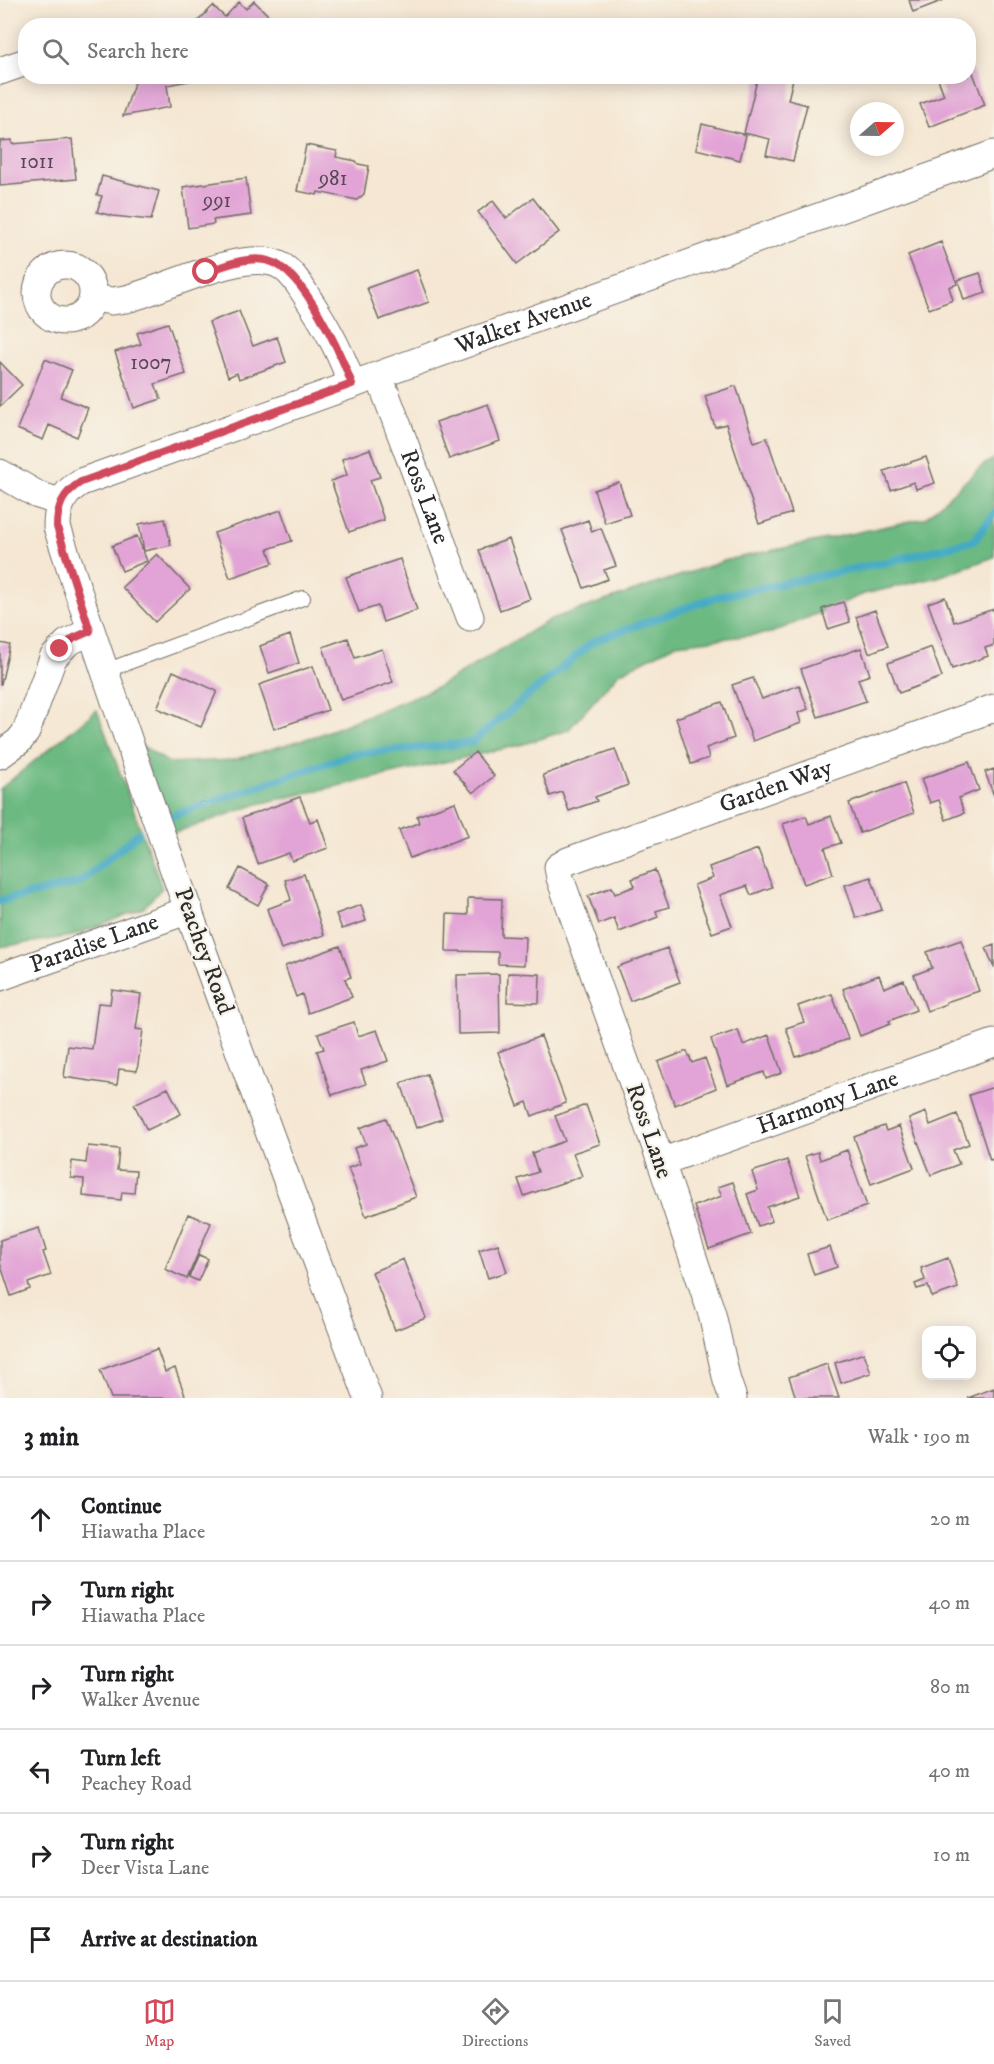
<!DOCTYPE html>
<meta charset="utf-8">
<style>
body{margin:0;font-family:"IM FELL DW Pica",serif;background:#f2f2f2;color:#202124}
.controls{position:absolute;right:18px;bottom:18px;display:grid;overflow:hidden;border-radius:12px;box-shadow:0 3px 15px #0003}
.controls button{width:54px;height:54px;display:grid;place-items:center;padding:0;border:0;border-bottom:2px solid #e0e0e0;background:#fff;color:#202124;font:30px sans-serif}
.compass{position:absolute;left:850px;top:102px;width:54px;height:54px;border-radius:50%;background:#fff;box-shadow:0 3px 15px #0003;rotate:70deg}
.stop{position:absolute;width:18px;height:18px;margin:-14px;border:4px solid #d1495b;border-radius:50%;background:#fff}
.stop.end{background:#d1495b;border-color:#fff;box-shadow:0 2px 6px #0008}
.list{margin:0;padding:0;list-style:none}
h2{display:flex;justify-content:space-between;align-items:center;height:78px;margin:0;padding:0 24px;font-size:26px}
h2 small{font-size:20px;font-weight:400;color:#757577}
.list li{display:grid;grid-template-columns:39px 1fr auto;gap:18px;align-items:center;box-sizing:border-box;height:84px;padding:0 24px;border-top:2px solid #e0e0e0}
.list b{display:block;font-size:22px;white-space:nowrap}
.list p{margin:0;font-size:20px;white-space:nowrap;color:#757577}
.list em{font-size:20px;font-style:normal;color:#757577}
.icon{flex:none;width:33px;height:33px;fill:none;stroke:currentColor;stroke-width:2;stroke-linecap:round;stroke-linejoin:round}
.map{position:relative;flex:none;width:994px;height:1398px;overflow:hidden}
.search{position:absolute;background:#fff;box-shadow:0 3px 15px #0003;left:18px;right:18px;top:18px;height:66px;display:flex;align-items:center;gap:15px;box-sizing:border-box;padding:0 21px;border-radius:24px;color:#757577;font-size:22px}
.sheet{height:582px;background:#fff}
nav{display:flex;justify-content:space-around;align-items:center;box-sizing:border-box;height:84px;border-top:2px solid #e0e0e0;background:#fff;font-size:16px;color:#757577}
nav a{display:grid;justify-items:center;gap:3px}
nav .on{color:#d1495b}
.map>svg:first-child{display:block}
.forest{fill:#6cb982;stroke:#4c7256;stroke-width:1.5}
.lines{fill:none;stroke-linecap:round;stroke-linejoin:round}
.stream{stroke:#45aac4;stroke-width:8}
.building{fill:#e2a4d6}
.lane-casing{stroke:#726d66;stroke-width:16}
.street-casing{stroke:#726d66;stroke-width:29}
.lane{stroke:#fff;stroke-width:14}
.street{stroke:#fff;stroke-width:27}
.route{stroke:#d1495b;stroke-width:8}
.labels{text-anchor:middle;dominant-baseline:central;stroke-width:4.5;stroke-linejoin:round;paint-order:stroke}
.number-label{font-size:21px;fill:#594956}
.street-label{font-size:24px;fill:#2b2b2b;stroke:#f7f3e8}
</style>
<div class="map">
<svg width="994" height="1398" viewBox="0 0 994 1398">
<rect width="100%" height="100%" fill="#f7f3e8"/>
<filter id="ink" filterUnits="userSpaceOnUse"><feTurbulence type="fractalNoise" baseFrequency=".0167" numOctaves="2"/><feDisplacementMap in="SourceGraphic" scale="12" xChannelSelector="R" yChannelSelector="G"/><feConvolveMatrix kernelMatrix="1 2 1 2 8 2 1 2 1" color-interpolation-filters="sRGB"/></filter>
<filter id="wash" filterUnits="userSpaceOnUse"><feTurbulence type="fractalNoise" baseFrequency=".008" numOctaves="4" result="noise"/><feDisplacementMap in="SourceGraphic" scale="24" xChannelSelector="R" yChannelSelector="G"/><feGaussianBlur stdDeviation="1.35" result="paint"/><feColorMatrix in="noise" values="0 0 0 0 0 0 0 0 0 0 0 0 0 0 0 0 0 1.4 0 .05"/><feComposite in="paint" operator="in"/></filter>
<g filter="url(#wash)">
<rect width="100%" height="100%" fill="#f5e7d3"/>
<path class="forest" d="M994,459V557L938,577L864,594L771,633L676,644L619,673L568,730L520,745L258,804L166,836L141,745L169,763L233,760L319,735L438,687L551,619L727,560L925,518L983,465Z
M97,710L162,888L143,908L73,936L0,947V789Z"/>
<g class="lines">
<path class="stream" d="M171,816L353,754L471,743L594,641L716,597L887,562L975,540L994,513
M0,901L79,883L139,833"/>
</g>
<g id="blocks">
<path class="building" d="M909,0H944L913,12Z
M254,1L269,16L261,26H193L213,6L225,17L239,2L246,9Z
M969,62L985,105L929,127L920,104L944,95L937,76H968Z
M133,76H199L200,79L167,85L170,107L123,116L134,84Z
M758,76H782L793,79L788,100L807,105L793,161L766,155L770,139L744,133Z
M702,124L746,135L740,160L696,149Z
M72,139L76,179L0,186V141L12,140V144Z
M306,145L337,151L336,157L356,161L358,164L369,166L364,194L357,200L318,192L317,195L297,191Z
M102,176L159,191L151,220L113,216L97,212L102,196L97,195Z
M246,178L251,215L213,220L214,224L188,228L183,187Z
M533,198L559,232L517,264L478,212L493,201L506,218Z
M941,242L957,284L949,287L953,300L929,309L908,255Z
M417,270L429,302L379,320L367,288Z
M980,273L986,293L964,300L958,280Z
M239,311L253,346L277,337L286,362L239,379L237,373L228,377L209,322Z
M168,323L186,374L155,384L161,399L134,408L115,352L141,344L137,333Z
M45,359L72,370L61,397L88,408L77,437L49,425L43,440L17,429Z
M0,362L22,385L0,406Z
M736,386L754,442L767,438L792,513L759,524L726,424L715,427L705,396Z
M488,404L500,441L449,459L436,422Z
M370,449L380,477L370,480L384,520L349,532L331,481L347,475L342,459Z
M926,457L935,483L916,489L914,482L891,490L884,471Z
M619,482L630,515L605,523L594,490Z
M281,510L292,541L268,549L273,563L230,578L214,533Z
M165,519L171,545L144,551L139,524Z
M588,520L592,532L601,528L616,566L604,570L608,579L584,588L562,530Z
M137,536L147,561L122,571L112,546Z
M509,539L530,599L500,610L479,550Z
M157,554L190,589L155,622L122,587Z
M400,559L417,610L383,622L378,606L359,612L346,577Z
M945,597L954,622L994,609V645L985,648L988,656L952,669L928,603Z
M843,602L850,622L828,629L822,609Z
M875,610L888,646L869,653L856,617Z
M290,635L299,663L269,673L260,646Z
M348,638L355,658L382,649L393,682L341,700L323,647Z
M0,643L10,645L1,684H0Z
M931,647L942,677L899,693L888,663Z
M861,648L870,675L858,679L866,701L818,717L801,669Z
M313,666L328,710L274,729L259,685Z
M173,671L217,691L201,727L157,708Z
M753,678L762,699L799,685L808,709L798,713L801,723L753,741L732,685Z
M722,702L734,738L706,748L709,758L691,764L676,718Z
M615,749L628,785L595,797L597,801L569,811L562,792L550,796L543,775Z
M475,752L494,776L473,793L453,770Z
M969,762L979,790L959,798L964,813L946,820L939,800L930,803L921,779Z
M994,769V796L985,772Z
M904,783L914,813L860,833L849,803Z
M300,797L310,822L318,819L328,848L292,861L289,853L258,864L242,818Z
M455,802L468,836L410,858L399,830L419,823L417,816Z
M806,816L809,824L831,816L841,843L825,848L833,874L804,884L783,824Z
M758,849L772,887L751,895L747,886L720,895L732,926L712,933L694,885L713,878L709,867Z
M240,868L269,884L258,905L229,889Z
M655,870L669,907L656,911L658,917L619,932L614,918L599,924L588,896L612,887L615,894L635,886L632,879Z
M304,874L324,935L281,949L267,909L291,900L285,880Z
M871,877L882,910L856,918L845,885Z
M468,898L502,899L501,936L525,937L524,965L498,964V952L446,951L447,914L468,915Z
M361,905L366,921L342,929L336,914Z
M961,940L979,991L946,1002V1004L927,1011L914,975L932,968L927,952Z
M994,945V968L986,948Z
M340,946L351,977L345,979L352,997L308,1013L302,994L296,997L285,966Z
M667,948L680,982L630,1001L617,967Z
M508,973L540,974L539,1003L507,1002Z
M499,974L500,1033L458,1034L457,975Z
M879,975L884,988L904,980L916,1010L889,1021L890,1024L860,1036L843,989Z
M112,990L141,994L136,1029L143,1030L137,1071L119,1069L117,1085L64,1077L68,1046L92,1049L98,1003L110,1004Z
M832,994L848,1039L796,1057L786,1028L804,1022L798,1006Z
M354,1022L358,1036L377,1030L388,1061L361,1070L366,1084L332,1095L317,1051L324,1049L318,1034Z
M738,1030L743,1045L769,1035L782,1073L766,1079L764,1072L727,1085L711,1039Z
M541,1036L566,1103L532,1116L527,1102L518,1106L498,1052Z
M687,1051L692,1063L705,1058L716,1088L675,1105L658,1062Z
M427,1074L442,1119L416,1128L401,1083Z
M994,1087V1159L990,1160L969,1095Z
M168,1088L181,1114L147,1130L134,1104Z
M586,1105L600,1144L573,1153L582,1176L524,1196L518,1179L538,1172L532,1153L565,1141L555,1116Z
M926,1112L930,1125L957,1114L969,1144L953,1150L959,1164L931,1175L909,1119Z
M386,1118L416,1197L366,1216L348,1168L360,1164L354,1148L366,1144L360,1128Z
M884,1126L886,1131L899,1126L914,1168L871,1184L854,1137Z
M88,1146L119,1149L117,1170L136,1171L134,1193L122,1192L121,1200L83,1196L84,1179L71,1178L72,1161L86,1163Z
M847,1150L867,1206L827,1220L805,1156L818,1152L820,1160Z
M787,1160L800,1196L767,1207L772,1221L758,1226L747,1194L758,1190L752,1172Z
M733,1182L751,1234L709,1249L694,1206L722,1196L718,1187Z
M188,1214L211,1223L187,1279L165,1269Z
M39,1228L46,1251L43,1252L51,1275L28,1283L30,1289L11,1296L0,1263V1240Z
M498,1244L507,1272L488,1278L479,1250Z
M830,1247L837,1267L814,1275L807,1254Z
M199,1255L208,1259L198,1281L189,1277Z
M948,1258L958,1288L932,1297L928,1286L917,1289L915,1284L925,1280L921,1268Z
M403,1259L426,1318L395,1330L372,1272Z
M157,1349L165,1372L175,1368L186,1398H111L100,1370Z
M864,1353L871,1373L841,1383L835,1363Z
M827,1364L839,1398H796L789,1377Z
M994,1388V1398H968Z"/>
</g>
</g>
<g filter="url(#ink)">
<use href="#blocks" fill-opacity="0" stroke="#726d66" stroke-width="1.5"/>
<g class="lines">
<g class="lane-casing">
<path id="lane" d="M105,671L303,598"/>
</g>
<g class="street-casing">
<g id="street">
<path d="M0,71L26,62"/>
<circle cx="65" cy="293" r="28"/>
<path d="M93,298L112,301L126,299C164,290 249,244 283,267C296,276 303,291 311,303C328,329 342,355 352,385"/>
<path id="s1" d="M379,376L470,617"/>
<path d="M0,473L38,495L60,502"/>
<path d="M0,755L19,741L26,732L53,658L67,643L90,631"/>
<path id="s2" d="M0,977L189,910"/>
<path id="s3" d="M661,1162L994,1043"/>
<path id="s4" d="M368,1398C260,1109 152,820 57,527C57,506 63,493 81,482L994,154"/>
<path id="s5" d="M733,1398L727,1381L712,1314L661,1162L560,878L558,867L568,861L994,708"/>
</g>
</g>
<use href="#lane" class="lane"/>
<use href="#street" class="street"/>
</g>
</g>
<g class="lines" filter="url(#ink)">
<path class="route" d="M60,649L74,638L90,631L57,527C57,506 63,493 81,482L352,384C340,352 304,271 269,261C249,255 224,266 206,272"/>
</g>
<g class="labels">
<g class="number-label">
<text x="37" y="162">1011</text>
<text x="333" y="179">981</text>
<text x="217" y="201">991</text>
<text x="151" y="363">1007</text>
</g>
<g class="street-label">
<text stroke="none"><textPath href="#s4" startOffset="1449">Walker Avenue</textPath></text>
<text stroke="none"><textPath href="#s1" startOffset="129">Ross Lane</textPath></text>
<text stroke="none"><textPath href="#s5" startOffset="792">Garden Way</textPath></text>
<text stroke="none"><textPath href="#s2" startOffset="100">Paradise Lane</textPath></text>
<text transform="translate(204 951) rotate(70)">Peachey Road</text>
<text stroke="none"><textPath href="#s3" startOffset="177">Harmony Lane</textPath></text>
<text transform="translate(649 1131) rotate(71)">Ross Lane</text>
</g>
</g>
</svg>
<div class="controls">
<button><svg class="icon" aria-label="locate" viewBox="0 0 24 24"><circle cx="12" cy="12" r="6"/><path d="M12 2v4M12 18v4M2 12h4M18 12h4"/></svg></button>
</div>
<svg class="compass" viewBox="-18 -18 36 36"><path d="M0-13l5 13h-10z" fill="#e53935"/><path d="M0 13l5-13h-10z" fill="#757577"/></svg>
<div class="stop" style="left:206px;top:272px"></div>
<div class="stop end" style="left:60px;top:649px"></div>
<div class="search"><svg class="icon" aria-label="search" viewBox="0 0 24 24"><circle cx="10" cy="10" r="6"/><path d="M15 15l6 6"/></svg>Search here</div>
</div>
<section class="sheet">
<h2>3 min<small>Walk · 190 m</small></h2>
<ul class="list">
<li><svg class="icon" aria-label="ahead" viewBox="0 0 24 24"><path d="M12 20V5M6 11l6-6 6 6"/></svg><div><b>Continue</b><p>Hiawatha Place</p></div><em>20 m</em></li>
<li><svg class="icon" aria-label="right" viewBox="0 0 24 24"><path d="M7 20v-9h11M14 6l5 5-5 5"/></svg><div><b>Turn right</b><p>Hiawatha Place</p></div><em>40 m</em></li>
<li><svg class="icon" aria-label="right" viewBox="0 0 24 24"><path d="M7 20v-9h11M14 6l5 5-5 5"/></svg><div><b>Turn right</b><p>Walker Avenue</p></div><em>80 m</em></li>
<li><svg class="icon" aria-label="left" viewBox="0 0 24 24"><path d="M17 20v-9H6M10 6l-5 5 5 5"/></svg><div><b>Turn left</b><p>Peachey Road</p></div><em>40 m</em></li>
<li><svg class="icon" aria-label="right" viewBox="0 0 24 24"><path d="M7 20v-9h11M14 6l5 5-5 5"/></svg><div><b>Turn right</b><p>Deer Vista Lane</p></div><em>10 m</em></li>
<li><svg class="icon" aria-label="arrive" viewBox="0 0 24 24"><path d="M6 21V4h12l-3 4 3 4H6"/></svg><div><b>Arrive at destination</b></div></li>
</ul>
</section>
<nav>
<a class="on"><svg class="icon" aria-label="map" viewBox="0 0 24 24"><path d="M3 6l6-2 6 2 6-2v14l-6 2-6-2-6 2zM9 4v14M15 6v14"/></svg>Map</a>
<a><svg class="icon" aria-label="directions" viewBox="0 0 24 24"><path d="M12 3l9 9-9 9-9-9zM9 14v-3h6M13 9l2 2-2 2"/></svg>Directions</a>
<a><svg class="icon" aria-label="saved" viewBox="0 0 24 24"><path d="M7 4h10v16l-5-4-5 4z"/></svg>Saved</a>
</nav>
